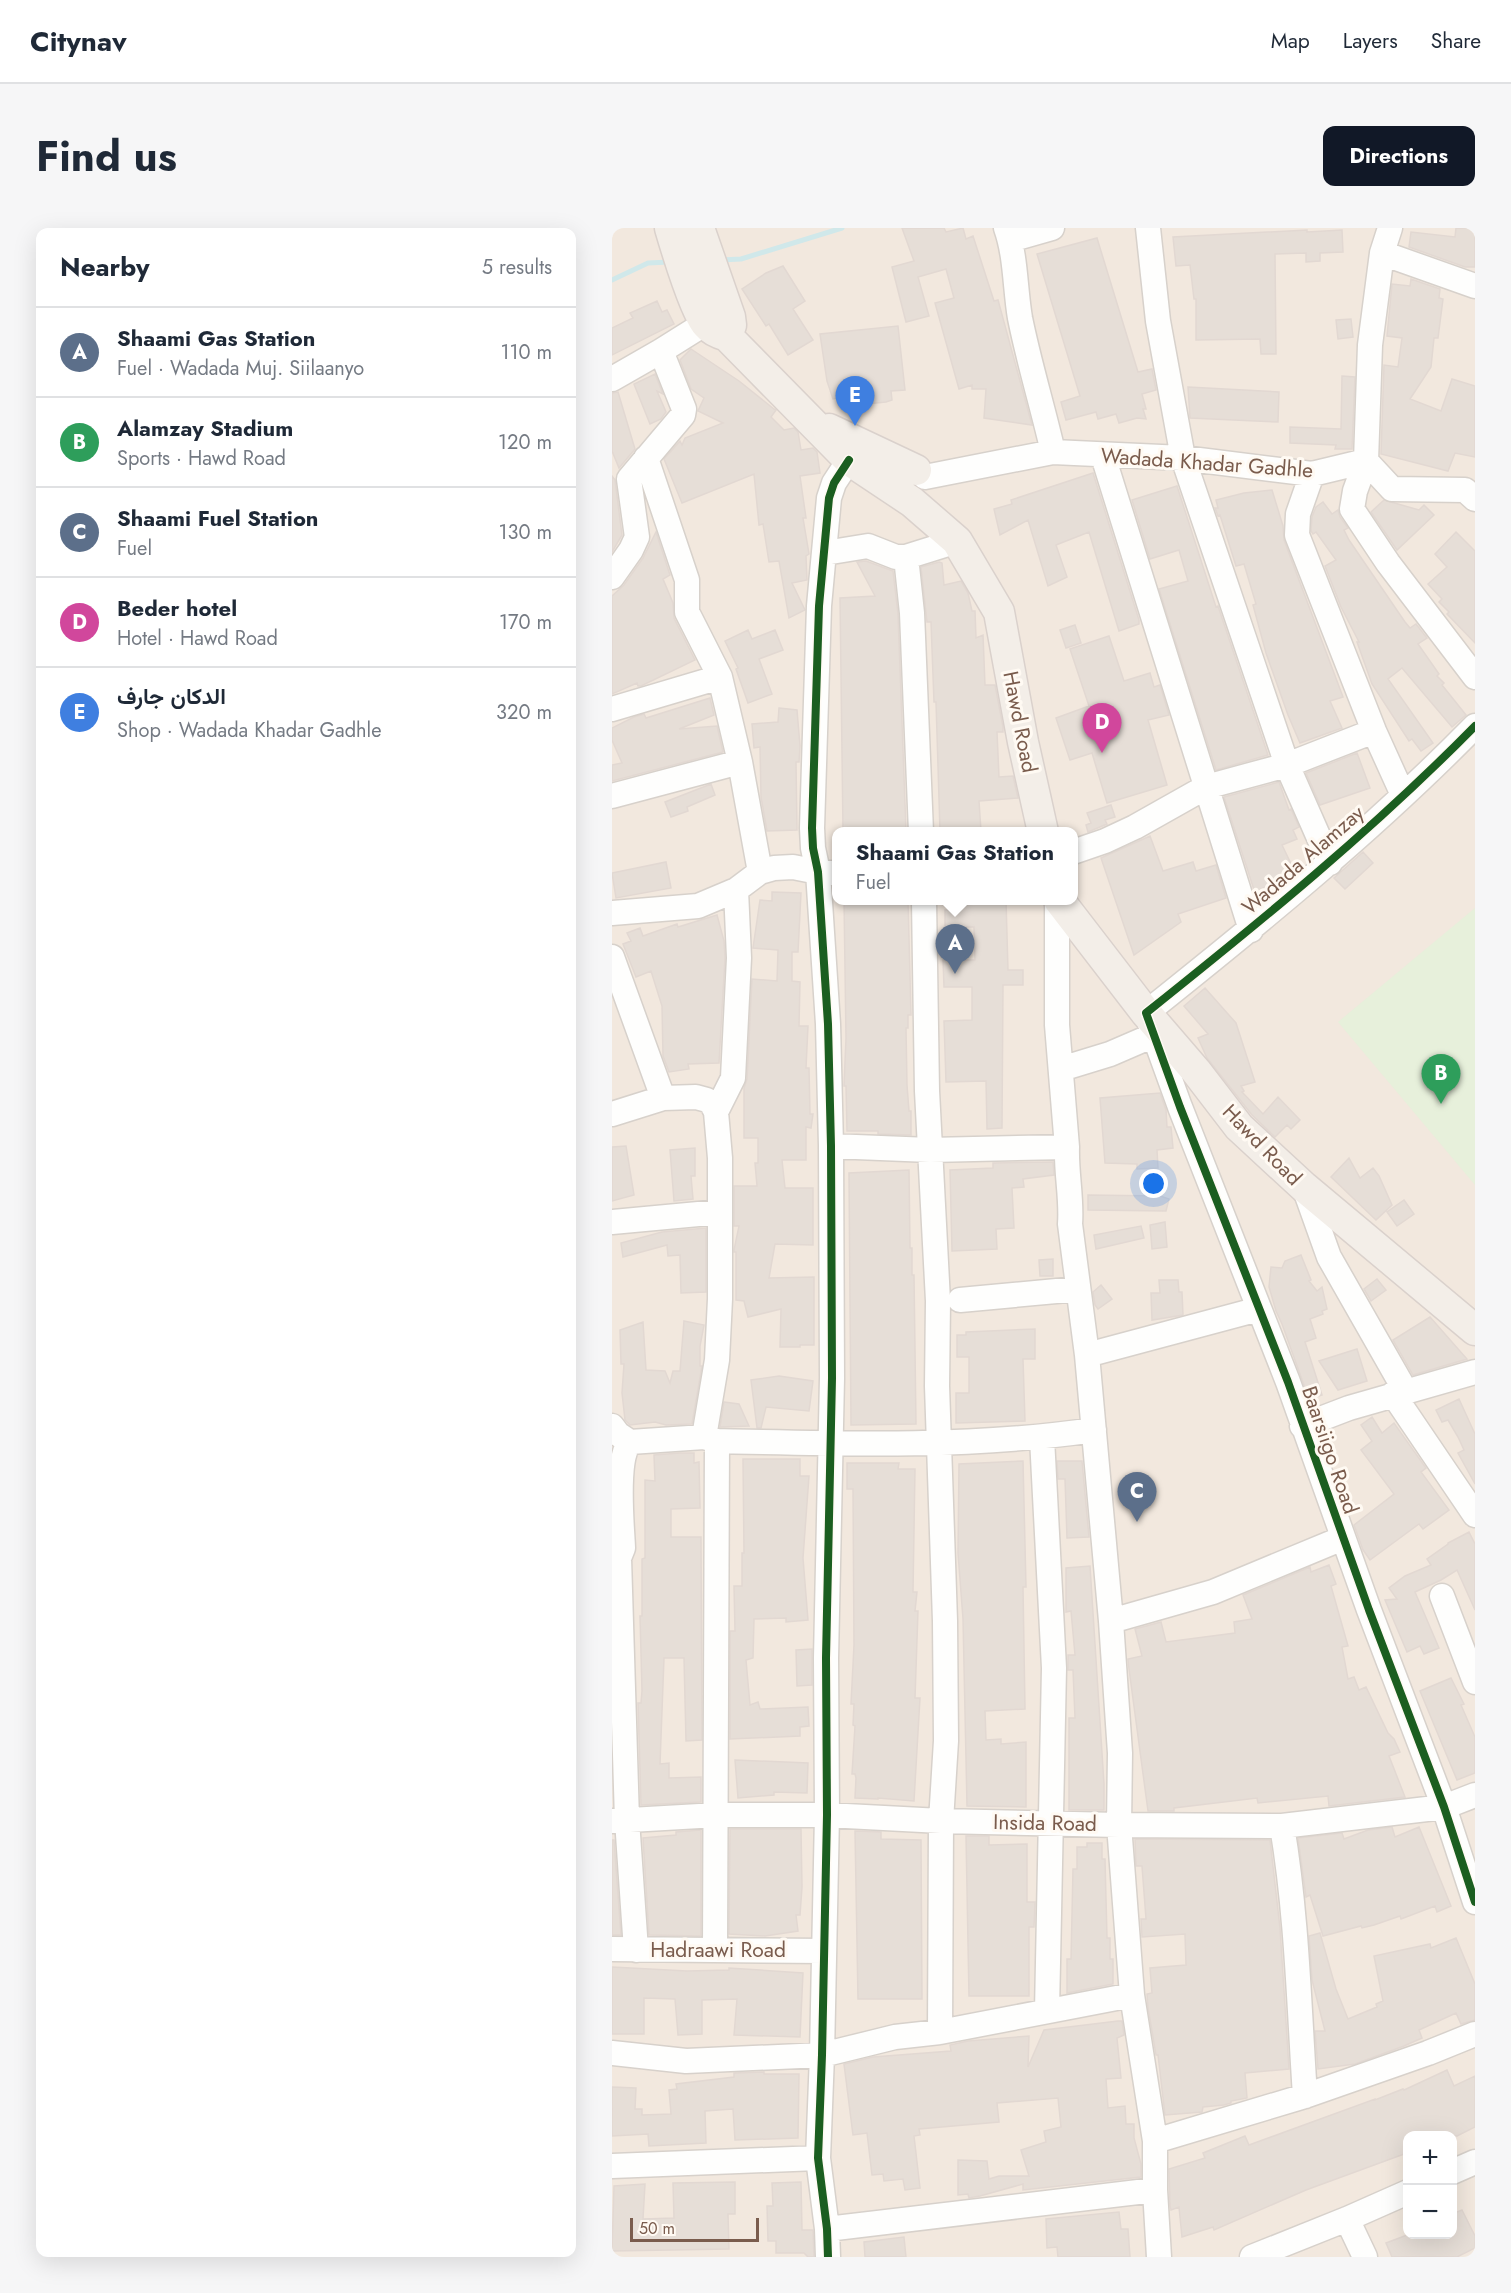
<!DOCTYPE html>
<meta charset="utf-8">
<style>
body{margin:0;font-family:Jost,Vazirmatn,sans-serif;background:#f6f6f7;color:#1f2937}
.controls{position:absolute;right:18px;bottom:18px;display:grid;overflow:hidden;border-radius:12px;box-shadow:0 6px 24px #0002}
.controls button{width:54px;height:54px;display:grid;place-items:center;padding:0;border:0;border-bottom:2px solid #e0e1e3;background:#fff;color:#1f2937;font:30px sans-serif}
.scale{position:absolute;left:18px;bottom:15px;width:129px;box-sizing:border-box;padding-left:6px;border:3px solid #7a5c4d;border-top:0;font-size:16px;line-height:21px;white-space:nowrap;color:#7a5c4d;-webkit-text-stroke:4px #fffaf3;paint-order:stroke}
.you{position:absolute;left:542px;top:956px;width:21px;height:21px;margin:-15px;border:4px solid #fff;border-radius:50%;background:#1a73e8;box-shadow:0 0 0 9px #1a73e833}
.badge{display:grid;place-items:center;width:39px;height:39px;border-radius:50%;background:#111827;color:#fff;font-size:20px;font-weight:700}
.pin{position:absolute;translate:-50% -50px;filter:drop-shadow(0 2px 3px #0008)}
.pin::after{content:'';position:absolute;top:32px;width:21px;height:18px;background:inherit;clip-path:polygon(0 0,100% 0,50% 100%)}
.popup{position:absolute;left:220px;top:599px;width:246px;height:78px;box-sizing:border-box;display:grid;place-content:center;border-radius:12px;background:#fff;filter:drop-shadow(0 2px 4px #0005);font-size:20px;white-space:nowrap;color:#747a83}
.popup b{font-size:22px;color:#1f2937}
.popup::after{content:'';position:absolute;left:50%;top:100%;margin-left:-12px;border:12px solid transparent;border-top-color:#fff}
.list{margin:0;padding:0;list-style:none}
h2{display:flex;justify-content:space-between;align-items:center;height:78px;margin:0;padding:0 24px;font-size:26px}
h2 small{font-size:20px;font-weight:400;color:#747a83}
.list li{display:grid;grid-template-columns:39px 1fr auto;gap:18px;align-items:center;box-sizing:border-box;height:90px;padding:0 24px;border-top:2px solid #e0e1e3}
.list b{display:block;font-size:22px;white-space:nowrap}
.list p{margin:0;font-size:20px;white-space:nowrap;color:#747a83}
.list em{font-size:20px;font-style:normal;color:#747a83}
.map{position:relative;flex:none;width:863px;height:2029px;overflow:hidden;border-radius:12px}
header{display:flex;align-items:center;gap:36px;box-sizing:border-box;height:84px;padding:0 30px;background:#fff;border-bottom:2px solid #e0e1e3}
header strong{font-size:28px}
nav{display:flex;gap:33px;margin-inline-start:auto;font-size:21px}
.intro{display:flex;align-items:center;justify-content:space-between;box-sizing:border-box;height:144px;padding:0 36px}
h1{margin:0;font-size:42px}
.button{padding:15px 27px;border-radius:12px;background:#111827;color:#fff;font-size:21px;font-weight:700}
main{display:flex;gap:36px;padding:0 36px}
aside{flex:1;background:#fff;border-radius:12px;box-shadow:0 6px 24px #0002}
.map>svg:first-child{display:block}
.residential{fill:#f2e8de;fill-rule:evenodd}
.grass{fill:#e7f0db}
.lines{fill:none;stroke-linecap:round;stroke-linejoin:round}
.stream{stroke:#d0e8ea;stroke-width:5}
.building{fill:#e6ded7;stroke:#e2d8d2;stroke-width:1.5}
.minor-casing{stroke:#d7d1cb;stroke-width:27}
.major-casing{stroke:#dad1cc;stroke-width:33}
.minor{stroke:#fefefd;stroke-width:24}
.major{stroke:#f3eee8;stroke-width:30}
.cycleway-casing{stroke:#fffaf3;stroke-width:11}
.cycleway{stroke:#1b5e20;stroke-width:8}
.labels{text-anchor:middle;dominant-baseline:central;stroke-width:6;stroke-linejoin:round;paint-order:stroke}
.street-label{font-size:21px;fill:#7a5c4d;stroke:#fffaf3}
</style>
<header>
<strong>Citynav</strong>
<nav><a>Map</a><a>Layers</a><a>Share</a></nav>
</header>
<div class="intro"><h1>Find us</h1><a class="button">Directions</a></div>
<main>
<aside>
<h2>Nearby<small>5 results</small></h2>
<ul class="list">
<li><span class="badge" style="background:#5c6f8a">A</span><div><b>Shaami Gas Station</b><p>Fuel · Wadada Muj. Siilaanyo</p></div><em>110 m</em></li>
<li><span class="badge" style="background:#2e9e5b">B</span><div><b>Alamzay Stadium</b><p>Sports · Hawd Road</p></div><em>120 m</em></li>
<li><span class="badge" style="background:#5c6f8a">C</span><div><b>Shaami Fuel Station</b><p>Fuel</p></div><em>130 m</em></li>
<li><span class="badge" style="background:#d1479c">D</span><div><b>Beder hotel</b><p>Hotel · Hawd Road</p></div><em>170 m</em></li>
<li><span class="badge" style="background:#3f7fe0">E</span><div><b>الدكان جارف</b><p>Shop · Wadada Khadar Gadhle</p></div><em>320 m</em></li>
</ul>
</aside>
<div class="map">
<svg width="863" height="2029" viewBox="0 0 863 2029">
<rect width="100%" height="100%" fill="#f9f5f0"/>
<path class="residential" d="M0,0H863V2029H0ZM224,604H461V672H224ZM796,1908H840V2006H796Z"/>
<path class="grass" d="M863,680V957L726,794Z"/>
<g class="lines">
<path class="stream" d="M109,32L129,31L230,0
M0,52L36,35L58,34"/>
</g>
<path class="building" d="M290,0H332L334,4L351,0L354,11L361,8L382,73L386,72L420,197L372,190L374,161H360V157L347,161L323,75L342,70L334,41L306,49L317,88L294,94L280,39L302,33Z
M844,0H863V39H853L797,19L799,4L843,9Z
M695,2V4L730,2L731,24L708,25V33L694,34V25L663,26L664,126H649L648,111L584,112V71H582L578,37L564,38L561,9Z
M485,10L526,144L540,141L544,162L530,166L534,181H531L534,191L525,190L507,195L504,186L486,191L484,184L454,192L449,174L468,168L425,26Z
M171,38L193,73L181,81L201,112L176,127L157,96L154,98L130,61L154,45Z
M799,51L828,61L827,70L831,71L826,110H822L819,139L798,171L829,183L840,151L863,158V229L843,225L836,243L769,226L772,137L786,139L790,110L775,108L780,56L798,58Z
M45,73L50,84L55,82L62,96L0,127V100L21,90L18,85Z
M739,91L741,109L726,111L724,92Z
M286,98L293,162L279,163L280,172L274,174L255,176L254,170L232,173L231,169L221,171L215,153L208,106Z
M79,121L127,153L162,181L164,182L159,189L172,202L182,200L186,204L189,222L201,220L205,224L208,245L188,248L194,290H191L197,326L194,328L195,352L180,355L193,382L177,390L167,333L157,334L151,296L147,297L142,246L70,275L52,231L68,213L70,217L73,210L111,195L86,183L92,170L79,161L68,132Z
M43,146L51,166L45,163L54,184L49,191L38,196L22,156Z
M730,148L743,149L740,221H723L724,217L678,215V199L729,201Z
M576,159L667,164L666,194L578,190Z
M6,164L23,221L7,240L0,223V165Z
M481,245L527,392V396L507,403L477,304L444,317L455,349L436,358L416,292L388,307L382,281L400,276L399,272Z
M0,248L3,252L10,307L0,324Z
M565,258L604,379L606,378L656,527L604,542L547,361L576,353L567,322L538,331L520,272Z
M660,262L671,298L672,312L731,469L718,473L730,500L688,515L676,487L654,425L641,377L644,376L632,336L624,338L608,287L606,288L603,280H606L604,272L632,265Z
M772,272L807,282L812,277L822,287L785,322L759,284Z
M711,274L720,286L726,282L728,289L736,300L732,302L737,312L793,394L798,400L804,396L815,410L806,416L827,446L825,448L832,455L830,457L854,487L840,499L790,440L776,451L821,515L809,523L800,511L797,513L760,456L745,414H747L729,379L713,338L724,332L704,304L701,306L699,303L700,289L704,279Z
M44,304L58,347L51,351L61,375L62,390L83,432L29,458H26L25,455L0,466V368L12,357L31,330Z
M844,304L863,323V415L835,386L837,384L827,374L830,371L816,356L835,339L823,326Z
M254,333L281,343L286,386L294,603H231L228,370L263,368L245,334Z
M327,334L330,335L332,357L349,353L356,365L360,383H363L364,410L371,407L373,457H383L391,499V504H385L387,549L401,548L406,570L367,573L369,603H328L324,474H322L319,394H315L309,339Z
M463,397L469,415L454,420L448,402Z
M136,402L140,411L163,402L171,422L147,431L160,466L136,475L124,441L126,440L113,413Z
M497,408L512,453L538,445L542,459L548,457L557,487L536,492L555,557L495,575L480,525L458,532L444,490L477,478L458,421Z
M98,470L102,487L67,501L105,498L111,524L0,553V537L10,535L0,512V500L22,489L32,486L34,490Z
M167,480L185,482L188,518L187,534H184L185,602L155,603L149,569L148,519L142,520L140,496L166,494Z
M745,525L758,560L708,577L694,545Z
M667,554L677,582L679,581L687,599L681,602L685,611L670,617L682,642L643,665L612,569Z
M99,556L103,567L75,579L76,583L59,589L53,574Z
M499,577L503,589L493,592L495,596L476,604L474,597L479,595L475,585Z
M538,608L551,643L581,634L584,643L604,637L614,670L566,686L569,694L522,727L489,630Z
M751,624L761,635L733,661L722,650Z
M54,634L59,660L4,670L0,645Z
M160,664L189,665L186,724H180V753L188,754L187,798H196L194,840H197L198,886H201L199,900L194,899V932H170L173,960H201V1017L163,1016L157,1050L202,1049V1117H188V1119H168L169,1081L136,1089L132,1073L124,1072V1024H122V1022L127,998H122V958H145L143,935H146V910H132V860L135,851L140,751L165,753L166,722L141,720L148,672L160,673Z
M232,672H296L299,787H296V800H294L295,857L297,883H299V907L266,906V903H235L234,858H232L234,810Z
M340,672H394L396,742H411V757H391L390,900L375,901L374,853L334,854L332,793L360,792V759H332L331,732H363V730L362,699H333V682H340Z
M105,687L112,713L113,730L107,835L76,836L77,841L57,844L51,828L50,778L39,743L24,749L11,716L19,713L15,705L28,700L31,708L65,696L66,699Z
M593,760L624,795L643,854L629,858L632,863L630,864L651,886L666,869L688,892L679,901L675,897L663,909L640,887L595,830L586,810L596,806L572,778Z
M548,865L554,882L555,899H559L561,920L545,922L546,940L525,941V936L493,935L488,870Z
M14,918L22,967L0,973V919Z
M83,920V948H79L81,971L62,973L58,922Z
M737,930L748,950L761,940L767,948L780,977L764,992L719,949Z
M441,934L442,947L411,951L412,959L400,960L402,1000L384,1001L385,1021L340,1023L338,942L381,940V935Z
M297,942L298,1020H300V1047H302L304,1196L239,1197L237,945Z
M476,967L548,968L557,971L554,983L476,982Z
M792,972L802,986L785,998L775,984Z
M553,994L555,1019L540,1021L538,997Z
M529,998L532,1010L484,1021L482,1007Z
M94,1000V1064L69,1065L68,1027L56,1028L55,1017L11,1029L9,1015L50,1004Z
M689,1027L699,1052L697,1053L705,1063L710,1059L715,1081L710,1083L711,1086L698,1091L704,1110L693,1114L710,1167L697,1171L670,1096L664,1083L657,1059L659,1039L670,1040L673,1033Z
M441,1031V1048H428L427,1032Z
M765,1051L774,1062L759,1073L752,1061Z
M547,1052H566L567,1064H570L571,1087L540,1092L539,1065H548Z
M489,1057L500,1071L486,1081L483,1077L481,1064Z
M818,1089L855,1131L801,1147L781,1112Z
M72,1093L92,1097L88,1118V1138H90L80,1196L54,1197L43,1194L18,1197L13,1192L10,1165L12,1136H9L8,1102L31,1094L34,1142L53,1143L58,1155L61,1143H68Z
M423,1101V1131H411L413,1193L344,1195V1165H357V1129H345V1107H354V1104Z
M745,1121L755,1153L726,1162L707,1133Z
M167,1148L201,1153L197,1183L154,1179L149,1200H145L139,1152Z
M847,1171L863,1206V1256L846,1225L852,1222L846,1209L836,1192L830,1194L824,1182Z
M112,1174L127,1176L137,1198L108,1199Z
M760,1189L770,1205L782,1195L814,1240L809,1244L837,1282L811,1301L807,1296L758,1332L751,1322L742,1297L782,1266L749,1222L760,1213L749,1197Z
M68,1225H82V1235L87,1234L88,1280L59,1281V1309H89L90,1512L74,1513L72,1430H52L48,1536L57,1535V1550L89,1549V1574L29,1577L26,1475H29L30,1463L28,1388H30V1331L33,1330V1252L43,1253L42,1227Z
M131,1231H188V1248H197L191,1330L196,1392L174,1394V1390L142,1391L141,1430L134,1432L138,1477L146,1474L148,1481L196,1479L197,1498L188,1499V1508L118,1511V1403H123L122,1358H130V1325H132Z
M411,1233L414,1359H411L413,1481L373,1483L374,1512L389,1511V1516L414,1514V1579L355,1578L351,1391L346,1325L347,1236Z
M445,1233H470L477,1309L455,1310L453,1251H446Z
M235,1235H287L286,1241H303L301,1364H305L303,1383H306L303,1470H308L302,1573L266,1570V1571L243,1570L244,1550L243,1546H240L243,1498L241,1497L242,1476H239L242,1417L241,1261H235Z
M857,1304L863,1316V1382L845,1342L829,1352L803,1364L827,1420L812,1426L808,1418L795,1424L773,1372L785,1371L777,1360L793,1348L819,1337L815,1331L836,1316V1315Z
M717,1337L724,1356L719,1358L736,1418L730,1419L736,1451L742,1449L747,1462L754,1459L776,1505L782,1511L788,1524L777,1528L793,1569L717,1578L716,1568L646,1575L645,1570L562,1580V1583H536L517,1441L516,1431L530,1428L523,1401L549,1394L554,1414L623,1405L622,1394L640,1391L631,1367L698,1339L699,1344Z
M478,1338L492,1556V1582H457V1490H463L461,1442H456V1427H463L459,1383L454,1384V1340Z
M200,1421V1457L185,1458L184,1422Z
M839,1450L852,1476L849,1477L863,1509V1545L845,1552L808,1463Z
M123,1532L196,1535L195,1565L162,1564V1567L126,1570Z
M780,1599L783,1609L807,1599L839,1678L825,1684L823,1678L789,1691L788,1688L762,1697L750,1700L749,1698L711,1708L698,1667L694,1669L686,1610L730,1605L732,1611L756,1602Z
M118,1601H189L190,1659L188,1687H184L186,1703L153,1708L117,1706Z
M89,1602V1708L37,1707L31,1610L64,1607V1604Z
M243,1603L269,1604V1611L309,1612L310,1771H246Z
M354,1608H377V1617L415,1616V1674H423L422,1699H417V1768H357Z
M523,1611L658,1612L668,1700L677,1841L633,1845L635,1870L619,1873V1875L612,1877L591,1879L590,1884L553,1887L546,1827H544L536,1779L535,1766L540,1765L538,1740L574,1737L573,1706L530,1709L529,1691H534L530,1638H524Z
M0,1612H2L9,1707H0Z
M475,1615H490V1631H493L495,1710H498V1731H501V1756L455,1765V1731H459L461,1641H465V1619H475Z
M708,1705L724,1761L736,1791L765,1779L764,1776L771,1773L762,1728L818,1716L819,1720L844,1710L863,1756V1792L849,1796L844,1785L807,1802L810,1810L792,1818L743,1836L706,1841L703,1803H713L700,1752L697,1708Z
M0,1739L75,1743L117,1742V1740L191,1745L188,1809L122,1807L125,1771L90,1772V1806L66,1807L63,1771L32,1770V1806H0Z
M506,1793H510L512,1807L505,1810L509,1850L494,1851L496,1880L513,1878L514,1896H522V1910L529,1936V1949L411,1962V1956L368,1968L357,1970L356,1966L346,1967V1932L375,1933L377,1951L387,1948H417L409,1922L434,1914L432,1903L449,1899L446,1870L385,1875L387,1894L307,1901L308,1907L302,1908L308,1960L293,1962L291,1951L272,1953L271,1946L260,1947L255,1905L241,1907L232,1836L261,1829L339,1823L338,1817L356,1813L417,1808L416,1839L432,1802Z
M835,1842L842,1858L863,1848V1899L845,1908H795V1925L694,1962L602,2002L601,1999L570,2009L567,1979L559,1982L558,1978L557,1941L593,1930L591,1925L633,1908L637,1917L763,1871V1872L791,1861L792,1862Z
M152,1844V1846H187L186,1910L123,1912L121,1881L93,1883L94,1915L37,1918L36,1906L0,1908V1859L24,1860L23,1881H30V1887L59,1886L57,1862L65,1861L64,1856L122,1849V1845Z
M123,1954V1986H116L117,2021L0,2023L2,1958L33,1956L31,1991L62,1990L61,1955Z
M189,1954L190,2002H201L202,2029H196L192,2025H164V2013H156L155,1978H161L160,1955Z
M850,1982L863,2008V2020L845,2029H780L774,2015L795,2007H840V1986Z
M507,1984L509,2001H516L518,2029H446L445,2019L435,2020L434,1991Z
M292,2009L294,2029H253L252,2014Z"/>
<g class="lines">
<g class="minor-casing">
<path id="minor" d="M394,0C404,28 403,61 408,90C417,135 431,180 441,224
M536,0L546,93L571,230L675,537L718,635
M778,0L770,25L758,117L754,233L743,263L740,281L776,335L863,449
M398,12L440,0
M770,25L863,58
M0,151L49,123L92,96
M491,228L639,702
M34,230L75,352V384L108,449L128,534L148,644
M700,246L686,286L685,307L762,503L791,567
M313,249L441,224L571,230L700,246L754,233L780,261L853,262L863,271
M213,325L256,318L284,329H294L345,313
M294,329L300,385L309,604
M0,349L19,322L25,309L17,251L71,187L72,181L49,123
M0,481L108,449
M863,498C761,602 648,694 534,785L568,879L676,1154L757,1382L832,1579L863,1674
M0,568L128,534
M461,624L493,613L523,599L594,559L675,537L762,503
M312,672L315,863L326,1073L325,1158L333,1393L334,1513L329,1593L328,1804
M445,672V797L455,919C454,945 460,970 458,996L475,1127L499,1393L508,1525L507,1597L520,1767L543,1913V1962L547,2029
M0,685L86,678L124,662L148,644L162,640L181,639L206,644L224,645
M0,729L51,870
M449,841L498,826L542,807
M104,884L121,850L127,730L124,662
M0,886L51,870L84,869L95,872L100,876L104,884L108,930V1071L105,1132L92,1209
M219,918L318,922L455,919
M692,959L717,1029L794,1164
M0,994L108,984
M348,1072L466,1061
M475,1127L647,1081
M781,1166L863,1287
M0,1198L6,1206L18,1214L92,1209L105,1213C231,1216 357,1220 482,1202
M690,1198L737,1180L863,1144
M430,1210L442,1440L435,1783
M7,1330L15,1592L24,1722
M0,1335L7,1330L11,1320C10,1295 3,1232 18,1214
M830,1368L863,1454
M499,1393L601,1364L731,1310
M0,1593L105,1587H215L329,1593L507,1597L670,1598L832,1579L863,1567
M670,1598C685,1687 687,1778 693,1868
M0,1721L212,1723
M103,1722L105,1213
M0,1825L74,1833L210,1827L283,1809L328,1804L520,1767
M543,1913L693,1868L816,1825L863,1806
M0,1938L206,1930
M840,1944L863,1934
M735,1991L753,2029
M215,2001L543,1962
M216,2029L215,2001L206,1930L210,1827L215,1587L214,1430L220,1150L219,918L216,796L206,644L201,620L200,600L207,378L217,270L222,255L237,232
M640,2029L735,1991L796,1964"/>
</g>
<g class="major-casing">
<path id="major" d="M58,0C63,17 84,87 95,97C100,103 108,106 115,108L237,232L300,274L345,313L387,384L411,514L431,604
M87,0L118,89L119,97L115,108
M217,201L304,242
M447,672L534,785L584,843L627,899L692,959L863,1102"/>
</g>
<use href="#minor" class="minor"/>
<use href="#major" class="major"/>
<g class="cycleway-casing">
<path id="cycleway" d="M863,498C761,602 648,694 534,785L568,879L676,1154L757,1382L832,1579L863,1674
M216,2029L215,2001L206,1930L210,1827L215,1587L214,1430L220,1150L219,918L216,796L206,644L201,620L200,600L207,378L217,270L222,255L237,232"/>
</g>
<use href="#cycleway" class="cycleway"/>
</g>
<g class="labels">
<g class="street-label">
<text transform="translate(595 235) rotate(4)">Wadada Khadar Gadhle</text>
<text transform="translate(408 494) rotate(79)">Hawd Road</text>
<text transform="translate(691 632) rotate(-41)">Wadada Alamzay</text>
<text transform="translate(650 917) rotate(46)">Hawd Road</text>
<text transform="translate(718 1222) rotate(71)">Baarsiigo Road</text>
<text transform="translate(433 1595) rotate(1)">Insida Road</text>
<text x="106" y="1722">Hadraawi Road</text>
</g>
</g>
</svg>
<div class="controls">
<button>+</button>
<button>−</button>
</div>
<div class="scale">50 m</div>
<div class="you"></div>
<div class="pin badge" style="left:343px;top:746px;background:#5c6f8a">A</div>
<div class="popup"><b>Shaami Gas Station</b>Fuel</div>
<div class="pin badge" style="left:829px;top:876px;background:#2e9e5b">B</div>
<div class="pin badge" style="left:525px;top:1294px;background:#5c6f8a">C</div>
<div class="pin badge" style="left:490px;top:525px;background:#d1479c">D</div>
<div class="pin badge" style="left:243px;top:198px;background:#3f7fe0">E</div>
</div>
</main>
